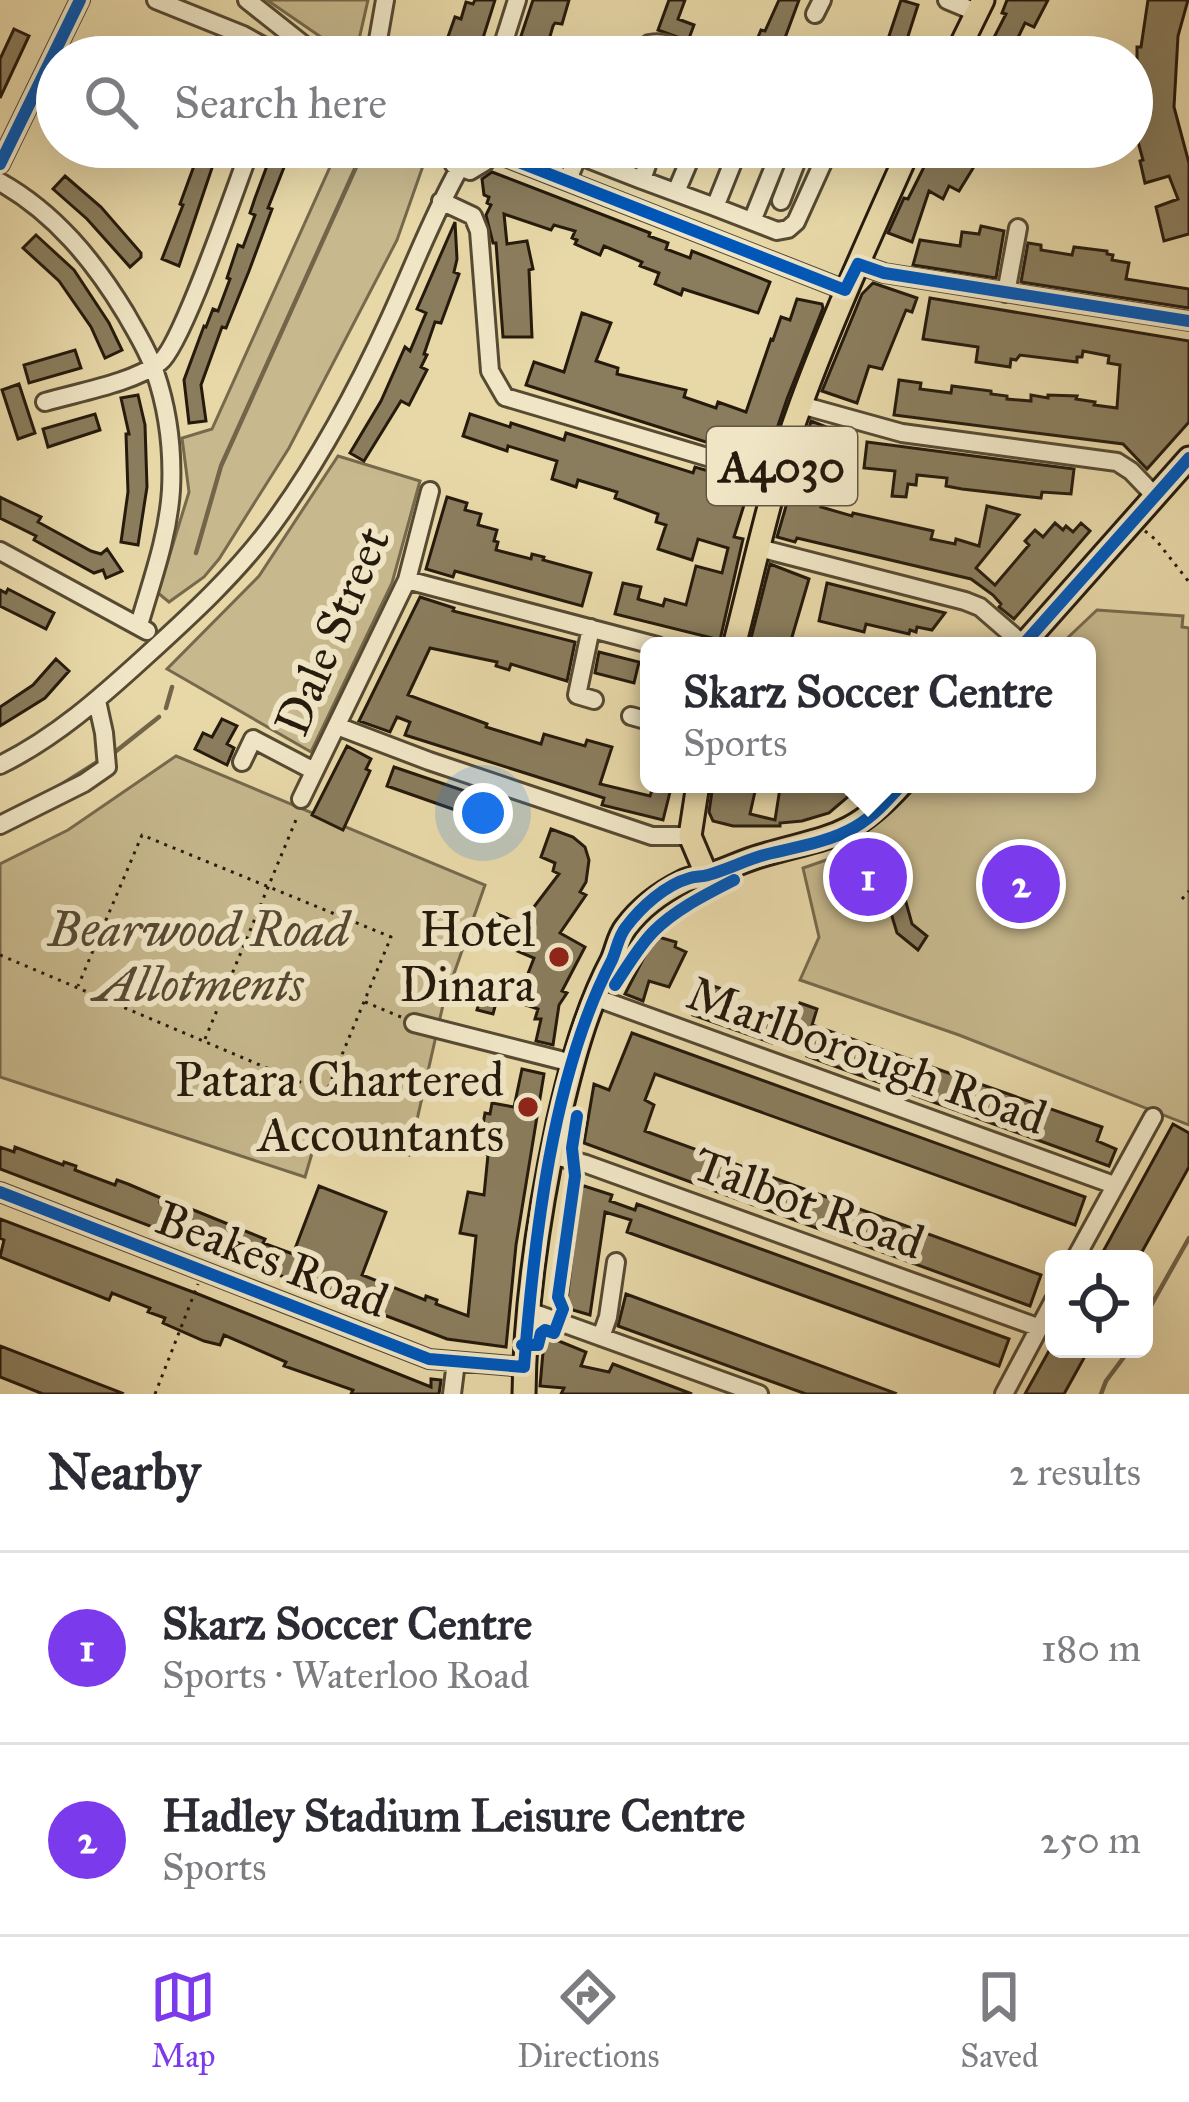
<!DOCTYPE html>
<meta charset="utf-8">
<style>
body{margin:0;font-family:"IM FELL Great Primer",serif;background:#f2f2f3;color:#2b2b33}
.controls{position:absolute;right:36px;bottom:36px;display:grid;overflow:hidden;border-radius:18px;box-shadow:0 12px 48px #0002}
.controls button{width:108px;height:108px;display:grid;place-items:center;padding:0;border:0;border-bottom:3px solid #e1e1e2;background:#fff;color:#2b2b33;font:60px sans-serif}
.you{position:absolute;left:483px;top:813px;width:42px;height:42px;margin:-30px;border:9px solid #fff;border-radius:50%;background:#1a73e8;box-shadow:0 0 0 18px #1a73e833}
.badge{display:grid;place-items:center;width:78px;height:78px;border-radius:50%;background:#7c3aed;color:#fff;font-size:39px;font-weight:700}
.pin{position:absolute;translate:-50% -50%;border:6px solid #fff;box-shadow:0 3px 12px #0006}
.popup{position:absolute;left:640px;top:637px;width:456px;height:156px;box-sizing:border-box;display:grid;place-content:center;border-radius:18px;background:#fff;filter:drop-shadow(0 3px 9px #0005);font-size:39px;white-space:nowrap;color:#7c7c81}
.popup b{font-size:45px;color:#2b2b33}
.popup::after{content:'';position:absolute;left:50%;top:100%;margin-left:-24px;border:24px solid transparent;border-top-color:#fff}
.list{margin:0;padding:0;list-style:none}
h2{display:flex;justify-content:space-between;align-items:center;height:156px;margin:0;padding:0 48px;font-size:51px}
h2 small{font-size:39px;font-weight:400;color:#7c7c81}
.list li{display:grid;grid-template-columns:78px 1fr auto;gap:36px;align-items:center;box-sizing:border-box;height:192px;padding:0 48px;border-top:3px solid #e1e1e2}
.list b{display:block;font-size:45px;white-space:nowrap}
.list p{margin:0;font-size:39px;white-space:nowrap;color:#7c7c81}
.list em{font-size:39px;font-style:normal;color:#7c7c81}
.icon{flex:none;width:66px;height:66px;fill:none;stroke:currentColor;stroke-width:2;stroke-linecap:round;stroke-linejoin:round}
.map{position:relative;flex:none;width:1189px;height:1394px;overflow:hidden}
.search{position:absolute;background:#fff;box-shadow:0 12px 48px #0002;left:36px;right:36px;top:36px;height:132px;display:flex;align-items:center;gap:30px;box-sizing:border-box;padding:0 42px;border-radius:66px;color:#7c7c81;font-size:45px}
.sheet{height:540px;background:#fff}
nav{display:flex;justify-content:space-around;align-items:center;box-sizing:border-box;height:168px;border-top:3px solid #e1e1e2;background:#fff;font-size:33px;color:#7c7c81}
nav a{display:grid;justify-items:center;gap:6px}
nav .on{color:#7c3aed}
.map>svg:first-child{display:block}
.green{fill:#c7b88d;stroke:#76694c;stroke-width:3}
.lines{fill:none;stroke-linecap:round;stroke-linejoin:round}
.stream{stroke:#72654a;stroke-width:4.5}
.building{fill:#8a7d5d;stroke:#251a0c;stroke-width:3}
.minor-casing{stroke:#564a33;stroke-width:22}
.major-casing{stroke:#251a0c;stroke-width:27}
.path{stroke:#251a0c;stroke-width:3;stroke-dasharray:3 6;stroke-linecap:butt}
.minor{stroke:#f0e6c6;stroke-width:16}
.major{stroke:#e8d8a8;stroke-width:21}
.cycleway-casing{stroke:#f0e6c6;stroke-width:20}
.cycleway{stroke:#0057b8;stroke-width:12}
.poi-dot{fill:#8f2418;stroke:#f0e6c6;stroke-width:4.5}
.labels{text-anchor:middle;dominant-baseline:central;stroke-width:12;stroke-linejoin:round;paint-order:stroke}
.shield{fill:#f0e6c6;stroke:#625744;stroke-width:3}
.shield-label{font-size:45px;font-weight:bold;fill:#251a0c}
.street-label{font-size:48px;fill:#251a0c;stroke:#f0e6c6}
.park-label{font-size:48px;font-style:italic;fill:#564933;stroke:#f0e6c6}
.poi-label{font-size:48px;fill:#251a0c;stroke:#f0e6c6;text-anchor:end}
</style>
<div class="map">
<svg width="1189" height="1394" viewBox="0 0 1189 1394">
<rect width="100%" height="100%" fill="#e8d8a8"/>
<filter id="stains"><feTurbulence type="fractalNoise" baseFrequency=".00167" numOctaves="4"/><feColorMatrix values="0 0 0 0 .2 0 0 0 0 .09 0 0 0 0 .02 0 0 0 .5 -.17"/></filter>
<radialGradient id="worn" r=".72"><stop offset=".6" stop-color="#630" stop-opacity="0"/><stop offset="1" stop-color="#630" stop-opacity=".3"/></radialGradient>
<path class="green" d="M267,0H368L355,57H350Z
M339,147H396L424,163L397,240L289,448L219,559L204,577L169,602L158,593L189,492L182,438L212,429Z
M338,456L420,481L392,583L311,752L167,669L259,576Z
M1097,610L1183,616L1182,627L1189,628V1125L959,1035L800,980L819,937L803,868L841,855L915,784H1087V646H1059Z
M176,756L485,885L443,1005L409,1155L320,1126L305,1177L0,1077V864L68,830Z"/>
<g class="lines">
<path class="stream" d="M196,553L221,466L365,147
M166,708L172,687
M115,752L159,717
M58,787L99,761
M1144,1318L1189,1238
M1101,1394L1106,1381L1130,1349"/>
</g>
<path class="building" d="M475,0H495L477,57H460L443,51L455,17L461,19L466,2L473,4Z
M533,0H569L562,24L555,23L553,26L544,57H514Z
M669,0H685L678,19L694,25L688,41L658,30Z
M779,0H799L782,46L775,44L771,57H737L741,44L753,49L761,30L765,31Z
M901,0L918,5L902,55L887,42Z
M1007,0H1048L1034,27L1025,23L1014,46L1039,57H984L1006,14L1002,13Z
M1148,0H1188L1178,36L1174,107L1189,163V234L1164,241L1156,207L1178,199L1169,176L1145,183L1140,161L1143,160L1132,120V73H1137V47H1141Z
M14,29L29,36L0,98V59Z
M205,147H219L179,266L162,259L183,205L180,204L198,155L201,156Z
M274,147H292L268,208L272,209L249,271L226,328L222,327L201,385L206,421L189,423L184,380L204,326L206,327L213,309L218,311L230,279L227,278L238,245L243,247L255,215L250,213L255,198Z
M934,147H954L978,160L959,191L949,186L943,199L929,191L912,242L888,233L904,198L908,199Z
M492,172L650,233L649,236L668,243L666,249L690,258L692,251L770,282L758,313L683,289L681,295L655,284L659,273L640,266L642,262L604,246L600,255L575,244L577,240L572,238L575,231L554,225L551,230L504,214L507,244L527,241L533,269L529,270L532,337H503L496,243H493L486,215L491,205L487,203L489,197L484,195L482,179Z
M65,176L101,207L141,253V257L130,267L87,219L53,189Z
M455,222L457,259L454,272L459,274L441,323L435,322L424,354L427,355L421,367L427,370L409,405L401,401L364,461L350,453L381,401L405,347L410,351L426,313L417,309Z
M981,226L1004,231L996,278L913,265L920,240L960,246L962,232L979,234Z
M36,235L74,270L109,323L122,350L105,358L91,327L59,281L23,248Z
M1028,243L1041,245V250L1072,255L1074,247L1107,251V254L1113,255L1112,260L1129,263L1126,279L1189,289V308L1021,282Z
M873,283L917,298L912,312L906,310L882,369L869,366L857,403L822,391L862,294Z
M930,298L1189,341V422L1147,469L1123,444L894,415L899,380L921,383L920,389L951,393L952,386L991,391V394L1007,396V399L1031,401V395L1048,398V395L1077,396L1076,399L1095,402L1094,405L1117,408L1120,365L1108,363L1109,356L1083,351L1082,357H1077V362L1020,355L1016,360L1011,359L1010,367L976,362L978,347L923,339Z
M797,299L822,304L823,308L787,399L766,461L526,385L534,362L564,372L582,313L611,323L596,361L618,368L617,374L686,390L684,397L716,408L718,402L746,412L771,339L773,340L781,317L790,320Z
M75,350L81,368L29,383L24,365Z
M19,384L35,433L18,439L2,390Z
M138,395L145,425L147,487L138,545L121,542L128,492L126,434H129L121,398Z
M95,414L100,430L48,447L43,429Z
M470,414L510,427L511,423L564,440L566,433L693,473L695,467L743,481L749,489L734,537L743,539L720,640L615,614L623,583L641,587L638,599L641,600L663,606L665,599L686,605L696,566L722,573L728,548L698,539L692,560L658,549L666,525L656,522L658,514L615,498L617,492L578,480L576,487L552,479L557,461L508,446L507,451L463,436Z
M811,421L847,435L821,507L852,516L853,513L933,531L931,539L955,544L956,539L979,546L987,506L1019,515L976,568L995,585L1029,545L1025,541L1035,530L1043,537L1055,523L1063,530L1066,526L1073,532L1081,523L1090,531L1014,619L999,607L1001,604L993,595L971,579L797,538L795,542L777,537Z
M867,442L1074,469L1071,494L1042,492L1041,498L962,489L946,486L947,478L917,475L916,485L908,484L906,497L892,496L895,471L864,468Z
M0,497L41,517L38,522L91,551L101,554L107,549L122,571L106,578L103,570L94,573L34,540L36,536L0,518Z
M447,497L467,503L465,510L481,514L478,525L497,530L494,541L498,542L496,550L531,559L532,554L544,557L543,560L591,573L582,606L455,571L453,577L426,569Z
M770,564L809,579L792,637L813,646H749Z
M827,583L945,613L932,630L917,627L916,632L910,630L909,634L866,624L864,632L819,621Z
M8,589L54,613L46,629L0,606V590L6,593Z
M420,597L454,608L453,611L575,642L567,681L511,664L509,670L496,666L497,662L430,648L408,695L487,724L486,727L541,744L544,734L585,746L587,740L612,747L600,784L650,796L654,784H672L663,820L602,805L604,798L405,735L410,722L397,717L390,732L359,721Z
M599,652L639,662L634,683L595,673Z
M56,659L69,671L45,698L0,726V707L33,685Z
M222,719L237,726L227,744L234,748L227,765L195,749L203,733L212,737Z
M347,746L371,759L366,769L370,771L343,830L312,815Z
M394,767L509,806L501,826L387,786Z
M713,784H743L756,787L750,814L775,820L780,788L813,784H863L829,813L802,821L780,823V826H733L713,821L709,812Z
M551,829L573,837L585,847L589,860L586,882L580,892L586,895L560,933L585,947L562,991L567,993L559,1005L553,1045L536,1041L541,1019H535L538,1009L517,1002L534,958L486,938L497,914L521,924L559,874L553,871L555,863L541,857Z
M892,852L912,924L927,936L918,950L897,933L891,913L884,917L875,891L861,895L851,869Z
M655,936L676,942L675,947L686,952L669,987L649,981L643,1001L625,994Z
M468,980L500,988L493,1014L477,1010L479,1003L463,1000Z
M704,983L731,992L726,1006L779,1025L772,1043L693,1015Z
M800,1003L817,1009L812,1025L1102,1127L1097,1141L1116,1149L1109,1166L807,1056L811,1046L787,1038Z
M632,1033L1085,1197L1075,1225L655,1074L645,1100L654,1105L645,1131L1041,1275L1030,1306L584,1143L594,1084L609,1090Z
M522,1069L544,1074L516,1245L506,1347L447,1339L0,1169V1147L14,1152L15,1147L63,1165L64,1162L76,1166L75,1170L115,1185L117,1180L128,1184L161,1198L160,1202L183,1211L185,1207L196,1211L265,1239L263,1243L293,1254L319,1186L386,1212L362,1275L425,1300L426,1296L437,1300L436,1304L468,1316L476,1236L460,1233L468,1192L484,1195L488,1155L486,1154L487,1148L479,1147L485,1113L490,1114L492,1103L514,1107Z
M1173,1124L1189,1133V1167L1138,1259H1099Z
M581,1185L612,1195L610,1201L635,1210L637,1204L1009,1339L999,1366L627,1232L631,1220L605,1212L590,1315L566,1308Z
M0,1219L198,1294L431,1387V1379L441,1380L439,1394H351L353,1390L284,1366L286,1362L224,1335L220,1345L204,1341L163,1323L165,1318L148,1312L150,1308L112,1293L109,1300L0,1257L4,1240L0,1238Z
M626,1294L895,1393L894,1394H806L618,1326Z
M549,1337L586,1352L581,1366L609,1372L613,1364L692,1394H561L564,1388L540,1386L544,1341Z
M0,1346L122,1393L121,1394H43L0,1377Z
M1050,1349H1089L1064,1394H1025Z"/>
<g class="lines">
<g class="minor-casing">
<path id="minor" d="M156,0L243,35L283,57
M247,0L319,57
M947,0L978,13
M815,14L822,0
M375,57L385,0
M499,57L517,0
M641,57L649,44C662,42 676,44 681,57
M450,147L449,154L454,165L470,171L485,162L487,147
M488,150L845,290
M0,164L80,0
M619,170L627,147
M568,180L578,155L642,180L653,147
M642,180L715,207L739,147
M0,182C55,213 94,261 126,314C136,332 149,352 155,372C168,410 173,450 171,490C168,537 152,580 139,625
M676,192L695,147
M441,201L473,216L479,231L490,371L505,397L778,478
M781,201L802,147
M715,207L777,231L788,229L796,222L830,147
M752,221L782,147
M858,264L884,273L1189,321
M1006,293L1018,228
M45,402C79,392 133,383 160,362C182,346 237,183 251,147
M801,405L902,433L1117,462L1131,471L1154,495
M759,548L965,601L980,607L1024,645
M0,551L147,631
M407,580L657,646
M591,628L577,695L594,700
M631,716L649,721
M337,726L429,761L652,836H690
M242,762L253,739L314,771
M0,765C55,738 100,698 146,656C190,616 237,573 272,525C319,461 357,390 390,318C413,268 432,217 459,169
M301,799L407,580L430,491
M0,825L84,783L107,767L104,733L97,701
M594,997L1114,1185
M414,1023L572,1063
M551,1155L586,1164L1040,1328
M0,1192L429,1359L524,1367
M1075,1259L1153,1117
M529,1311L759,1394
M601,1337L608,1317L616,1262
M452,1394L456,1362
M1004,1394L1054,1300"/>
</g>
<g class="major-casing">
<path id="major" d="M955,57L983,0
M734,646C755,565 772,482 801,404C833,317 872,232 910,147
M1022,646L1189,458
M698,784L690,836L707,876
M524,1394C525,1303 539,1212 558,1123C571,1067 585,1011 612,960C617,949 618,937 626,927C641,907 660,893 682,882C691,877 699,878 708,875C726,870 742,861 760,856C827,836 851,840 902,784"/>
</g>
<path class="path" d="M1145,531L1156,540L1189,582
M1182,899L1189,891
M0,955L326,1093L391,937L142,835L78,986
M365,1002L401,1017
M205,1039L298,815
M155,1394L198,1284"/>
<use href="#minor" class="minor"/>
<use href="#major" class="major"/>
<g class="cycleway-casing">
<path id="cycleway" d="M488,150L845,290L858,264L884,273L1189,321
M0,164L80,0
M1022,646L1189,458
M615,985C627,967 639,946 654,931C676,909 707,894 734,880
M0,1192L429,1359L524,1367C534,1240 552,1074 612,960C617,949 618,937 626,927C641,907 665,885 690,878C696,876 702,877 708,875C729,869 748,859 768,854C797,847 829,842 855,827C874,816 888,800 902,784
M522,1345H538L541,1333L545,1330L554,1333L563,1309L558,1297L575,1176L572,1148L577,1116"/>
</g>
<use href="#cycleway" class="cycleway"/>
</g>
<g class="poi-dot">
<circle cx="559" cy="957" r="12"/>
<circle cx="528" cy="1107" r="12"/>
</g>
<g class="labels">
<rect class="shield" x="707" y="427" width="150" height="78" rx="9"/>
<g class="shield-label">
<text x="782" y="466">A4030</text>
</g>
<g class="street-label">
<text transform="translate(332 631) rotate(-67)">Dale Street</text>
<text transform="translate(867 1055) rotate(20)">Marlborough Road</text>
<text transform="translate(809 1203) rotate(20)">Talbot Road</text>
<text transform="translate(272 1259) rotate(21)">Beakes Road</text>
</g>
<g class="park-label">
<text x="199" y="929">Bearwood Road<tspan x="199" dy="55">Allotments</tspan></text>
</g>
<g class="poi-label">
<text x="535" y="929">Hotel<tspan x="535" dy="55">Dinara</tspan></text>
<text x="504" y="1079">Patara Chartered<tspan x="504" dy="55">Accountants</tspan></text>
</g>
</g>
<rect width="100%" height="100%" filter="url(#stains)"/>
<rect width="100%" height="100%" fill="url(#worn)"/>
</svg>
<div class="controls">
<button><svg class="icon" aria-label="locate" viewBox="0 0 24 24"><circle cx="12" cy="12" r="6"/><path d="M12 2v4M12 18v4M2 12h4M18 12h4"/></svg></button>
</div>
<div class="you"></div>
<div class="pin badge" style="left:868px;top:877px">1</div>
<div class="popup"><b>Skarz Soccer Centre</b>Sports</div>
<div class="pin badge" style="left:1021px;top:884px">2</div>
<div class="search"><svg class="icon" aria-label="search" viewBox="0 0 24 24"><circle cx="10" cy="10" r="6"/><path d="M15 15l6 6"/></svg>Search here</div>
</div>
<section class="sheet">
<h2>Nearby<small>2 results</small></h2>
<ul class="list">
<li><span class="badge">1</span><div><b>Skarz Soccer Centre</b><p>Sports · Waterloo Road</p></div><em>180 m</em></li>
<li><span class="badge">2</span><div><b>Hadley Stadium Leisure Centre</b><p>Sports</p></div><em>250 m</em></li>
</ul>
</section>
<nav>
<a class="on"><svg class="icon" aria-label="map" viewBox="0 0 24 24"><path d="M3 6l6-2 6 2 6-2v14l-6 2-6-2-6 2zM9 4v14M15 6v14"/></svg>Map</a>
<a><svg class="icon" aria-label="directions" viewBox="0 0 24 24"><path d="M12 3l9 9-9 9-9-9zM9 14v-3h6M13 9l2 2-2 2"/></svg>Directions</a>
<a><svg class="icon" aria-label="saved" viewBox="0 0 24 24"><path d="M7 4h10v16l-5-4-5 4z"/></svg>Saved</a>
</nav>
